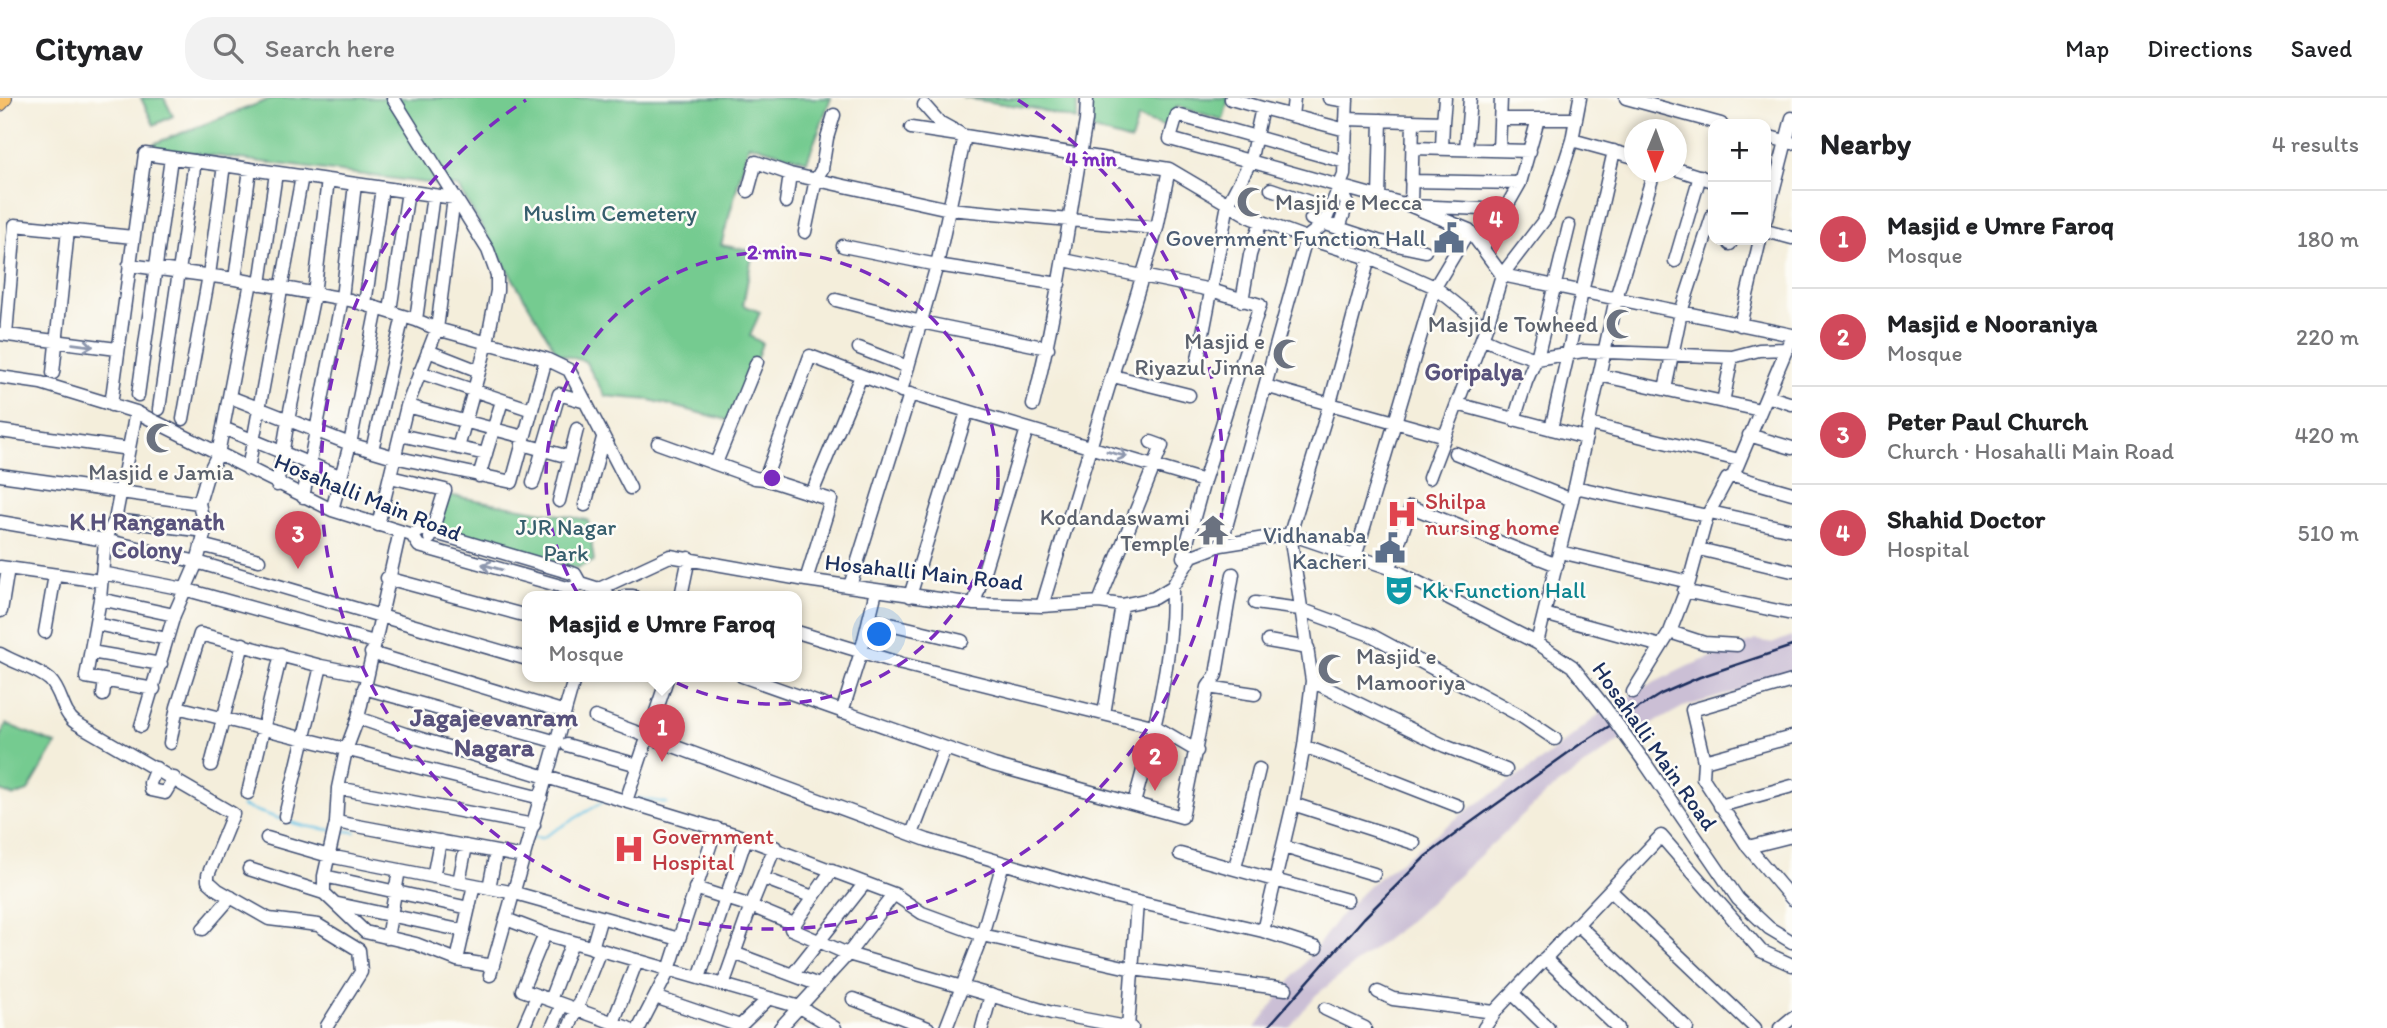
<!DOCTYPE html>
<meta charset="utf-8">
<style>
body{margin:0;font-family:Itim,sans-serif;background:#f2f2f2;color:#202124}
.controls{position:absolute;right:21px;top:21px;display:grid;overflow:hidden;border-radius:14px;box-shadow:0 4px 10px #0003}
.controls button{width:63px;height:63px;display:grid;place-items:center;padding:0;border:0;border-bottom:2px solid #e0e0e0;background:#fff;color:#202124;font:35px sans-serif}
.compass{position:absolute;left:1624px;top:21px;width:63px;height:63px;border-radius:50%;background:#fff;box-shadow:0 4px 10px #0003;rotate:181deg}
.you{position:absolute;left:880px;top:537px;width:24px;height:24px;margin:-18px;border:5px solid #fff;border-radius:50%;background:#1a73e8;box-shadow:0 0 0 10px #1a73e833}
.badge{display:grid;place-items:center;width:46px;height:46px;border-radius:50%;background:#d1495b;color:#fff;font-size:23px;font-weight:700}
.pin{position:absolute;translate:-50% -58px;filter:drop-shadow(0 2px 4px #0008)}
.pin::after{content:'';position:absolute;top:37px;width:24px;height:21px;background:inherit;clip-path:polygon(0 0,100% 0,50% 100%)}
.popup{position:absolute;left:522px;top:493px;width:280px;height:91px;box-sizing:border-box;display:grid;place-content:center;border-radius:14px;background:#fff;filter:drop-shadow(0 2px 5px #0005);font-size:23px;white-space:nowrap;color:#757577}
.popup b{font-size:26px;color:#202124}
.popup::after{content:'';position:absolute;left:50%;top:100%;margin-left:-14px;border:14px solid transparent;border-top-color:#fff}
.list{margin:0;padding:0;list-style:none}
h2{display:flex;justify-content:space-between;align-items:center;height:91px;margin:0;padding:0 28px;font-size:30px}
h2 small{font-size:23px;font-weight:400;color:#757577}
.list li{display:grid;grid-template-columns:46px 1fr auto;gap:21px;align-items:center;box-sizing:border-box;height:98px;padding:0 28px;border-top:2px solid #e0e0e0}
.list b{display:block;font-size:26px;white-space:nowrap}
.list p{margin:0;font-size:23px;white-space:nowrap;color:#757577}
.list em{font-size:23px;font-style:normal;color:#757577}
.icon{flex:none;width:38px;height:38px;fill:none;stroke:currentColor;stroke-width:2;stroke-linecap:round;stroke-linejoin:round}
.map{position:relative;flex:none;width:1792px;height:930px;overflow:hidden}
header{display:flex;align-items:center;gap:42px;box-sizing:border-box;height:98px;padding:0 35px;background:#fff;border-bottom:2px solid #e0e0e0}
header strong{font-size:33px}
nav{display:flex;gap:38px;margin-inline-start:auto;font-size:24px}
.search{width:490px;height:63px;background:#f2f2f2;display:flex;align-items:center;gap:18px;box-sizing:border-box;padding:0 24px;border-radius:28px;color:#757577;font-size:26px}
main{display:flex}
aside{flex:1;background:#fff}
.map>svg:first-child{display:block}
.industrial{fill:#cbbfd5}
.green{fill:#75cb90;stroke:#487d77;stroke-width:2}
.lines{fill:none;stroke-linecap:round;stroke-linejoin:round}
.stream{stroke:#68c2e5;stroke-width:2.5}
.minor-casing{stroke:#3c4c71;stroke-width:15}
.major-casing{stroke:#3c4c71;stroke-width:18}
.minor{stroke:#fff;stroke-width:12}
.major{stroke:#f6c06b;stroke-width:16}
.rail{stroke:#1b2f5e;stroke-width:2.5}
.minor-bridge-casing{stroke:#3c4c71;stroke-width:15;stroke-linecap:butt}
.minor-bridge{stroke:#fff;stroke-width:12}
.oneway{stroke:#8d97ae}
.ring{fill:none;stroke:#7b2cbf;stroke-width:3.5;stroke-dasharray:12 9}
.labels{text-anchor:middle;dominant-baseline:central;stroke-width:5;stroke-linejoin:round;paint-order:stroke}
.worship-label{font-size:23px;fill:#5b616d;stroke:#fdfcf7;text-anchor:end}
.park-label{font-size:23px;fill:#365e6d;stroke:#fdfcf7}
.service-label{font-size:23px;fill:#4e5e75;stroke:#fdfcf7;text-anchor:end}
.street-label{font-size:23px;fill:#1b2f5e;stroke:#fdfcf7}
.health-label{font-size:23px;fill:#be3a42;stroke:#fdfcf7;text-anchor:start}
.culture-label{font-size:23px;fill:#0d838f;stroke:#fdfcf7;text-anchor:start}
.neighbourhood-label{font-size:24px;font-weight:bold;fill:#58527c;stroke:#fdfcf7}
.quarter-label{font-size:26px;font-weight:bold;fill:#58527c;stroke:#fdfcf7}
.centre{fill:#7b2cbf;stroke:#fdfcf7;stroke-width:3.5}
.ring-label{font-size:21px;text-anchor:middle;font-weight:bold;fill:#7b2cbf;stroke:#fdfcf7;stroke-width:5;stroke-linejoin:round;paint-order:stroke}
</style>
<header>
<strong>Citynav</strong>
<div class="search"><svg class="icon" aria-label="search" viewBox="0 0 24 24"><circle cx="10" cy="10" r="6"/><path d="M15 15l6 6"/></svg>Search here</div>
<nav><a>Map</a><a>Directions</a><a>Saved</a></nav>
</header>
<main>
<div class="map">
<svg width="1792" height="930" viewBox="0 0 1792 930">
<rect width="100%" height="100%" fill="#fdfcf7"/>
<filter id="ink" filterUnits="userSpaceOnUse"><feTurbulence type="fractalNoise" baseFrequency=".0143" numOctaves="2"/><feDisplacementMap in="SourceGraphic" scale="14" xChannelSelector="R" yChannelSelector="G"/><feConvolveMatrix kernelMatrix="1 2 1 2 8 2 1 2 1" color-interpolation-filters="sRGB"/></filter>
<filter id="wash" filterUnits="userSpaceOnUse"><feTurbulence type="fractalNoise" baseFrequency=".00686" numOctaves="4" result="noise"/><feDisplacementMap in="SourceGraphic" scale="28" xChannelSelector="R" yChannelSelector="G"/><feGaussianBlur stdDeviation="1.57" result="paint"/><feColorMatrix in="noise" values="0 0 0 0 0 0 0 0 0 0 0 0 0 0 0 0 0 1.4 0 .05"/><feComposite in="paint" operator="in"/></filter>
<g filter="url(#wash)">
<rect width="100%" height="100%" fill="#f4eedb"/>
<path class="industrial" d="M1792,538V578L1683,609L1638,634L1619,606L1639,592L1688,568L1756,542L1774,545Z
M1602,614L1622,641L1548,694L1413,820L1316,897L1289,930H1255L1343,814L1371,786L1465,714L1540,664Z"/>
<path class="green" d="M141,0H164L173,18L154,27Z
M273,0H831L807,63L749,46L721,147L753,153L743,207L760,214L750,238L762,245L735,324L650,302L605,298L585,263L558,256L458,89L145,49Z
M963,0H1077V22L1031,10Z
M1089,0H1229L1223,22L1177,8L1170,30L1138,20L1131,43L1087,30Z
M448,397L588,422L594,463L577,470L437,431Z
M6,626L56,646L28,693L14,698L0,693V642Z"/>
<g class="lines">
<path class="stream" d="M636,700L667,705
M242,708L280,721
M286,723L304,728L331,732
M337,732L355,734
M532,739L542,740L606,702"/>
</g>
</g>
<g filter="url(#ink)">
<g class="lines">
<g class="minor-casing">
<path id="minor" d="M393,0L488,152L497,177V193L487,245L458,350
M1329,0L1347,3
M1626,0L1721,26
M1231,1L1262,10
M924,7L939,24L959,35
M1292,18L1294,0
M1346,21L1443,24L1445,0
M1500,21H1576
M1413,23L1411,108L1506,112
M911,30L965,38
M1766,38L1792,45
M1572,42L1634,59
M1412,50L1530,53
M1442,50L1443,24
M1466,51L1470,0
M1499,52L1501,0
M1345,64L1177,17L1170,41L1411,108L1469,132L1502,177L1792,237
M1169,71L1252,120L1306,140L1369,160L1435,189L1486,230
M1676,71L1713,83
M1411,83L1520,85
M1339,89L1347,106L1339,130
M1271,91L1330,111
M748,93L756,64L790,76L949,111L1157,130
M1379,100L1381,22
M786,104L790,76
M1311,121L1378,143L1425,153
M1766,121L1792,20
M1766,133L1792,140
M805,134L816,81L822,71L827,40L834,17
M1730,146L1732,142
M843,148L937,167L1059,186
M1483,150L1520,85L1538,21
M1064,162L1211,192L1260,207L1204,383
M1675,163L1700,78
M129,167L235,181L350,202L416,222L437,231L546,261L569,272L630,390
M235,181L250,71
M260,186L276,75
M836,202L921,224L1048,250
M1242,203L1250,157L1261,123
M365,206L382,90
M390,213L408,93
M416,222L433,97
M1740,227L1760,142
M0,236L117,251
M6,237L15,127L133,139
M1482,240L1504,250L1536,261L1583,253L1732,259L1759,252L1785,251
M859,250L908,269
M428,253L479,273
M1197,266L1228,106L1250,64L1262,10L1346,32
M419,274L532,312
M53,275L68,132
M1599,277L1760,312
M1113,278L1189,297
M0,279L41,285L136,314L332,412L412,437L419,448L571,491L580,485L599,491L610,498
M1265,288L1445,338
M1665,291L1681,214L1713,116
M901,293L937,167L965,38L1169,71L1157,130L1042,508
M138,297L171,60
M1767,298L1792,306
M230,299L350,346L394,359L512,384L546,261
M1723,304L1732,259
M1457,306L1586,340
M111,307L145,56L454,100L437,231L407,308L378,427
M1033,307C1057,213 1069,118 1086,23L1087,0
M407,308L524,339
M159,311L195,63
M136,314L115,422L105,442L100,501L86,579L154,591
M183,321L209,177L224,67
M1514,322L1526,284L1538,256L1569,128
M1589,326L1739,362
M223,330L342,379
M1551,331L1614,53
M0,333L129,351
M400,337L486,356
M1749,337L1792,350
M658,345L755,380L765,381L831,402L806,482
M522,346L569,359
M372,352L403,218
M1455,355L1572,402
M716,365L757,264
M248,371L302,78
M0,377L199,405
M479,378L502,303
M1733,378L1792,395
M390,379L445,392L430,440
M1429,380L1487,227L1502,177L1548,117L1572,42L1580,0
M765,381L810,258L910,296L1204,383L1183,459L1192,458
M533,385L559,296L586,304
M277,387L288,322L314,196L328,82
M1575,389L1707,418
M812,395L861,278
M303,399L342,200L355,86
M559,403L577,331
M585,407L603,340
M332,412L350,346L377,210
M1710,414L1792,432
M115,422L205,433
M0,424L105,442L197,464L527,561
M400,433L358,620L346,652L338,690L336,725L324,778L469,810
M412,437L423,431L432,434L575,476L580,485
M201,447L259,462
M1221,447L1306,140L1324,126L1344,77L1347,0
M1699,451L1792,473
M1560,454L1689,484
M1356,456L1435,189L1469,132
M0,469L101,483
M1390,470L1411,409L1557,467
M102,475L184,491L374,544
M387,480L527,518
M850,488L910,296
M599,491L670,458L806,482L974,506L1042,508L1099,504L1122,507L1154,500L1172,489L1192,458L1221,447L1290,436L1390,470L1537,545L1572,568L1606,611
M1684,493L1792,516
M625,498H633
M681,498L689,460
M910,498L967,314
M100,501L174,517
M1099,504L1162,348L1151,344
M1255,505L1300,511L1371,537L1521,618L1555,641
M974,506L1027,331
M1,513L8,470
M1544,516L1661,548
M869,521L962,543
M96,526L167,541
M45,534L55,477
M797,534L902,566L1156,629L1197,653
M1670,534L1704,545L1737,547
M1268,543L1308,550
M1537,545L1575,389L1616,200L1654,74
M91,554L161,566
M371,555L565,614
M0,556C15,565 37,571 50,582C63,595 61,614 76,625L233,716L208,777V783L218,792L269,821L318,827L359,852L361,874L327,928
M742,578L994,667L1182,719L1208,589L1216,577L1233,476
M1312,583L1445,648L1506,672
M1792,583L1692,612L1704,663L1703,680L1748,749L1792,801
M1208,589L1255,596
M364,590L557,644
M1633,594L1670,534L1689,484L1707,418L1727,381L1733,378L1792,238
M103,597L105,583
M177,609L541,700
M842,614L861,554L876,493
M1104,616L1122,507
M595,619L927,742L1116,799L1263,833L1316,850
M358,620L405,636L737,737L894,796L848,856L780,930
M141,628L174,517L197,464L205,433L199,405L207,378L218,356L251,184
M170,645L177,609L200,536L321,568L366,577
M567,647L638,667
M1304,648L1458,708
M1643,662L1738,801L1769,830L1792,844
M1704,663L1792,639
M211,667L243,546
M156,670L150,685L151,692L165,695L174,680
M338,690L534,727
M248,695L281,556
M626,703L668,578
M1134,705C1154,634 1173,563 1172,489
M1293,706L1414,745
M1720,708L1792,688
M285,718L321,568
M336,724L524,759
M912,736L945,650
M267,740L329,758L515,795L679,841L669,872L639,930
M1284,749L1374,776
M1748,749L1792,738
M1180,756L1347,802
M1235,770L1259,671
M249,771L324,795
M832,772L791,831L848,856L962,889L1052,915L1132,930
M324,778V795L365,834L416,846L457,862L493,868
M433,779L440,743
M763,780L813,799
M459,784L466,748
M489,790L496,754
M695,790L751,808L794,826
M1610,792L1755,930
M894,796L922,815L982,837L1133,871L1286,891
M338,806L464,833
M506,821L545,836L800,909L835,930
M1577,826L1687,930
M203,831L231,799
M1263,833L1293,706L1304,648L1312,583L1290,436L1330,305L1369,160
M545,836L522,892L628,930
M387,840L399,772
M679,841L716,730
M592,850L601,819
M734,855L819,887
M1545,860L1618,930
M457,862L474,787
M793,876L865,785
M490,877L575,578
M699,880L746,740
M723,887L751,808L775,749
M1378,894L1393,901L1494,914
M1512,895L1548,930
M655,899L740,928
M853,901L928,930
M550,902L572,844
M1325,911L1365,930
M613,925L637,862
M523,930L537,898
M552,930L562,907
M569,930L600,852
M738,930L769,900
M946,930L982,837L1003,765
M982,930L991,897
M1128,930L1137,804
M1484,930L1498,910L1661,738L1761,853L1792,867
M1780,930L1792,920"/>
</g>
<g class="major-casing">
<path id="major" d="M0,5L4,0"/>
</g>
<use href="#minor" class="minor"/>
<use href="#major" class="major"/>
<path class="rail" d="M1267,930L1364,820L1426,758L1470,725L1579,647L1661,596L1700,579L1792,548"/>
<g class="minor-bridge-casing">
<path id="minor-bridge" d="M1606,611L1643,662"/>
</g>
<use href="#minor-bridge" class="minor-bridge"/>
</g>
<defs><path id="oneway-shaft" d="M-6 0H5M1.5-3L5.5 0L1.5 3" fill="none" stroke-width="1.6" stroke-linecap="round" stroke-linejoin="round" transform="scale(1.75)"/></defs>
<g class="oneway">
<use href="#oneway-shaft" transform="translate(83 247) rotate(7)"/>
<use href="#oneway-shaft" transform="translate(1117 356) rotate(15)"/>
<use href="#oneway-shaft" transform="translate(492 469) rotate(-164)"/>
</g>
</g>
<g class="ring">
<circle cx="772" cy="380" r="226"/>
<path d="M1018 2A451 451 0 1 1 526 2"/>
</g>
<defs>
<g id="mosque-bare" transform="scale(2.415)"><path d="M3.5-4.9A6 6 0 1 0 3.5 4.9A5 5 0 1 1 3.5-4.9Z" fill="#6b7280" stroke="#fdfcf7" stroke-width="2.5" paint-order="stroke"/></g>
<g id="civic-bare" transform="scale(2.415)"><path d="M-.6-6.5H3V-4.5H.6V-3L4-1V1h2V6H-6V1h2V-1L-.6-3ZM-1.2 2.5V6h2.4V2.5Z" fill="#5c6f8a" stroke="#fdfcf7" stroke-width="2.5" paint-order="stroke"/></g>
<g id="hospital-bare" transform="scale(2.415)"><path d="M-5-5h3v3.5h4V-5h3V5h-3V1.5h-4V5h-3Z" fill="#e0444e" stroke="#fdfcf7" stroke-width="2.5" paint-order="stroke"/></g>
<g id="temple-bare" transform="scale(2.415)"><path d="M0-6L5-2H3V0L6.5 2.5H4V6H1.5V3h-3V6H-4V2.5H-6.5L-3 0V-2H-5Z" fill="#6b7280" stroke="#fdfcf7" stroke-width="2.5" paint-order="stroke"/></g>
<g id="theatre-bare" transform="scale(2.415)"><path d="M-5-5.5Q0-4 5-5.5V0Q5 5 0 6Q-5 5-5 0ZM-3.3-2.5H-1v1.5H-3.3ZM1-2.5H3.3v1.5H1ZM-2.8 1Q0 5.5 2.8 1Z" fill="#0f9aa8" stroke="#fdfcf7" stroke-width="2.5" paint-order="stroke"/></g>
</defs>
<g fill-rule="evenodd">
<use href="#mosque-bare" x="1252" y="104"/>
<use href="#civic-bare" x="1449" y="140"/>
<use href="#mosque-bare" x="1621" y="226"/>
<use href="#mosque-bare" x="1288" y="256"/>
<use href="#mosque-bare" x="161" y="340"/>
<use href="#hospital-bare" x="1402" y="416"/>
<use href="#temple-bare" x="1213" y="432"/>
<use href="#civic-bare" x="1390" y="450"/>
<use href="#theatre-bare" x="1399" y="492"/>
<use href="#mosque-bare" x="1333" y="571"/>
<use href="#hospital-bare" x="629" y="751"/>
</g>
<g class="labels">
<g class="worship-label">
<text x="1275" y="104" text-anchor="start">Masjid e Mecca</text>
<text x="1598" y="226">Masjid e Towheed</text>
<text x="1265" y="243">Masjid e<tspan x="1265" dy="26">Riyazul Jinna</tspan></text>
<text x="161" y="374" text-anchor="middle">Masjid e Jamia</text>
<text x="1190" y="419">Kodandaswami<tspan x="1190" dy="26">Temple</tspan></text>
<text x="1356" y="558" text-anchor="start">Masjid e<tspan x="1356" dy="26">Mamooriya</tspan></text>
</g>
<g class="park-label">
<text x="610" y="115">Muslim Cemetery</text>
<text x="566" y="429">JJR Nagar<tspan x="566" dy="26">Park</tspan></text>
</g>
<g class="service-label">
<text x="1426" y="140">Government Function Hall</text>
<text x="1367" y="437">Vidhanaba<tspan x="1367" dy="26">Kacheri</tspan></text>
</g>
<g class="street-label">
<text transform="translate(368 399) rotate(22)">Hosahalli Main Road</text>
<text transform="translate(924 474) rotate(6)">Hosahalli Main Road</text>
<text transform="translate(1655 648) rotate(55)">Hosahalli Main Road</text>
</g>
<g class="health-label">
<text x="1425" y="403">Shilpa<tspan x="1425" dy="26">nursing home</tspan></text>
<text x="652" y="738">Government<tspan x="652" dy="26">Hospital</tspan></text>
</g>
<g class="culture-label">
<text x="1422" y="492">Kk Function Hall</text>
</g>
<g class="neighbourhood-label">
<text x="1474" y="273">Goripalya</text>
<text x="147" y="423">K H Ranganath<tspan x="147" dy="28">Colony</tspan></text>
</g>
<g class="quarter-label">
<text x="494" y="619">Jagajeevanram<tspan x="494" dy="30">Nagara</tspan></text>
</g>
</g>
<circle cx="772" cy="380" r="10" class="centre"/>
<g class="ring-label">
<text x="1091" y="68">4 min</text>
<text x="772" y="161">2 min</text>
</g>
</svg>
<div class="controls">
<button>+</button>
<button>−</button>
</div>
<svg class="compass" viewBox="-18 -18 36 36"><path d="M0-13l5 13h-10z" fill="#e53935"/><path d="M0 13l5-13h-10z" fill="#757577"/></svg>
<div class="you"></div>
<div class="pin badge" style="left:662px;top:664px">1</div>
<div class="popup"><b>Masjid e Umre Faroq</b>Mosque</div>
<div class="pin badge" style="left:1155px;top:693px">2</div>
<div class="pin badge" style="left:298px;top:471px">3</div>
<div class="pin badge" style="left:1496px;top:156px">4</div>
</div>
<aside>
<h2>Nearby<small>4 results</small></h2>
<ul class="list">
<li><span class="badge">1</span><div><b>Masjid e Umre Faroq</b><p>Mosque</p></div><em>180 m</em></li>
<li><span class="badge">2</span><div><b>Masjid e Nooraniya</b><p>Mosque</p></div><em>220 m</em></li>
<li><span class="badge">3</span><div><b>Peter Paul Church</b><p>Church · Hosahalli Main Road</p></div><em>420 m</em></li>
<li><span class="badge">4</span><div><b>Shahid Doctor</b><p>Hospital</p></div><em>510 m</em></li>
</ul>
</aside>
</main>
